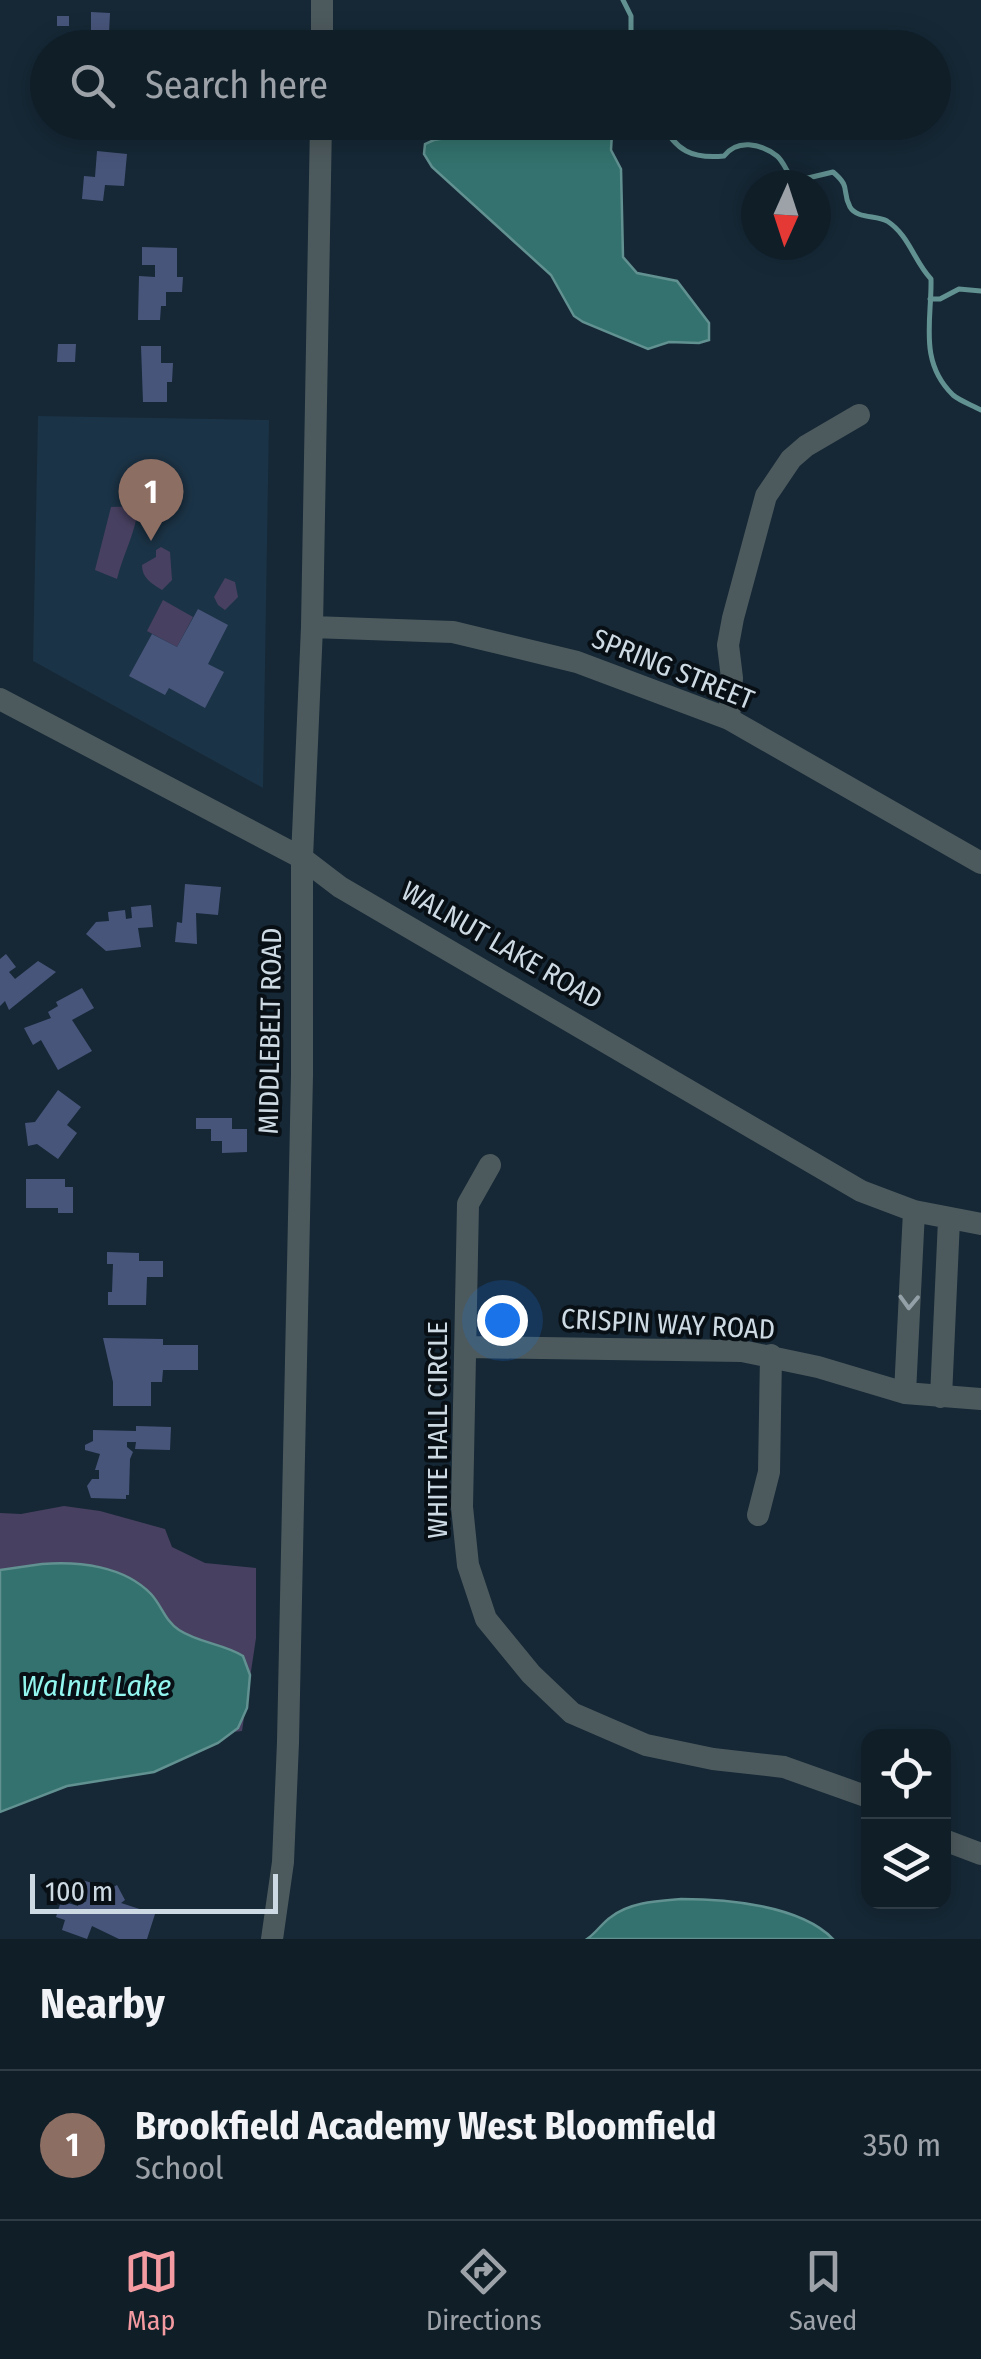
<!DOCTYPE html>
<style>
body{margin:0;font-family:"Fira Sans Condensed",sans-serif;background:#1e2b34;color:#f1f3f6}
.controls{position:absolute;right:30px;bottom:30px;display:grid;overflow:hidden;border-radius:20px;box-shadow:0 5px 25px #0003}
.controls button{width:90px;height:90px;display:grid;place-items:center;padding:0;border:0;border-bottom:2px solid #303c45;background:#101e28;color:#f1f3f6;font:50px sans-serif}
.compass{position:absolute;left:741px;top:170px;width:90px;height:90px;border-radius:50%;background:#101e28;box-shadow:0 5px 25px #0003;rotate:183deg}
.scale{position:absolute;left:30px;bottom:25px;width:248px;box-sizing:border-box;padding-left:10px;border:5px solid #cedae3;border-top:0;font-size:28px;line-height:35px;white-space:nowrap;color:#cedae3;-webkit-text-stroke:8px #081016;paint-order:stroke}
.you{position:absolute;left:502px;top:1320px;width:35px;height:35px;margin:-25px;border:8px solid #fff;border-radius:50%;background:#1a73e8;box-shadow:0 0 0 15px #1a73e833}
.badge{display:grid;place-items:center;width:65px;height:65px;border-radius:50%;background:#f49aa1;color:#fff;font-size:32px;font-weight:700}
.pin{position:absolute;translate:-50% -82px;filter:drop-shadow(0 2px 5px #0008)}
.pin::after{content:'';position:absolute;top:52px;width:35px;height:30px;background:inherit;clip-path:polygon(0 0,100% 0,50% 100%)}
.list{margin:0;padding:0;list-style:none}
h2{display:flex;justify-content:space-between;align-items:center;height:130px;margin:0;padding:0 40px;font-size:42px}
h2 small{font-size:32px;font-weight:400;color:#9ca2a8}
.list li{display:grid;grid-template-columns:65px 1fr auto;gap:30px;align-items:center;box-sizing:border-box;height:150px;padding:0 40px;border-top:2px solid #303c45}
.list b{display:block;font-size:38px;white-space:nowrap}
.list p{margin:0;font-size:32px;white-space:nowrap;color:#9ca2a8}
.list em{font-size:32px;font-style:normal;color:#9ca2a8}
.icon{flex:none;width:55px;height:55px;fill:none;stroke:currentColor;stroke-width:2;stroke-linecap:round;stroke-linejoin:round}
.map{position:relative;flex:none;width:981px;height:1939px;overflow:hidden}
.search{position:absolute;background:#101e28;box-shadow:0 5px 25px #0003;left:30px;right:30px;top:30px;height:110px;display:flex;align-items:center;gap:25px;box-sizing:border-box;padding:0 35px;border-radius:55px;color:#9ca2a8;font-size:38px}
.sheet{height:280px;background:#101e28}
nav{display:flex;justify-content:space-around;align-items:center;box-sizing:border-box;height:140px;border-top:2px solid #303c45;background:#101e28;font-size:28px;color:#9ca2a8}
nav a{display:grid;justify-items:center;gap:5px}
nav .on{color:#f49aa1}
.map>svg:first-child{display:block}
.built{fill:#1b3346}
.green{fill:#484060}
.water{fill:#33726e;stroke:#629191;stroke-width:2.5}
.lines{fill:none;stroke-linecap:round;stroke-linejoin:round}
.stream{stroke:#629191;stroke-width:5}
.building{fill:#48557b}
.minor{stroke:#4d5a5d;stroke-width:22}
.oneway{stroke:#94a0a7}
.labels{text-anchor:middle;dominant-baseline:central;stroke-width:8;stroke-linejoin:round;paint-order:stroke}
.street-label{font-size:28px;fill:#cedae3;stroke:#081016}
.water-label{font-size:30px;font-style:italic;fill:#92f6ef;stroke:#081016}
</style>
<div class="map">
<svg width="981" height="1939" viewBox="0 0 981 1939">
<rect width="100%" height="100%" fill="#162836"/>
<path class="built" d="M38,416L269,420L263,788L33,661Z"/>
<path class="green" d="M138,506C137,530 123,554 117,579L95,570L111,507Z
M161,547L170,552L172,580L162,590C151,583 142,578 142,565L156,557V550Z
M225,578L235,582L238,597L225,610L218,605L214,597Z
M163,600L193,617L177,647L147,631Z
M64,1506L100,1511L165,1529L172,1547L205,1563L256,1568V1638L242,1731L0,1757V1513L21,1514Z"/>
<path class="water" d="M531,123H601L612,133L611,150L621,169L623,257L637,273L677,281L709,323V340L699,343L669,342L648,349L583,322L574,316L551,275L432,167L424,154L425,144L434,140Z
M42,1564C79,1561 124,1566 151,1594C162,1606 165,1621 179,1630C199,1643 224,1644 243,1656L250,1675L247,1708L238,1728L218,1743L154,1772L67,1786L0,1812V1570Z
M681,1899C726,1899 800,1905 833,1939H587C596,1933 602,1923 611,1917C630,1902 657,1901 681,1899Z"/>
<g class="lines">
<path class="stream" d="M623,0L631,16V48
M661,122C676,151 692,159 724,156C737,139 760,143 777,156C783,161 786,170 791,177L808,178L833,172C852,188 841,190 850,207C857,219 876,215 887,221C909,235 914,261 931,279C932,320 918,361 953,395C960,401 972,405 981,410
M930,299H940L959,289L981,291"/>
</g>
<path class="building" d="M91,12L110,13L109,33H117V43L126,44L125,48H95L96,32H91Z
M57,16H69V26H57Z
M97,151L127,154L124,186L105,185L103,201L82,199L84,176L95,177Z
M142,247L177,248V277H183L182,292H166V306H161L160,320H138L139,276L155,277V265H142Z
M58,344H76L75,362H57Z
M141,346H161V363H173L172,382H167V402H143Z
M198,609L228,625L208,664L224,672L205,708L169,688L165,695L129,676L152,634L177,647Z
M185,884L221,887L218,915L196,913L197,944L175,942L177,922L182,923Z
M151,905L153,927L138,928L141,947L106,951L86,934L96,922L109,921L108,912L125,910L126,919L132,918L131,907Z
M6,954L16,967L9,972L15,979L38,961L56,972L9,1010L5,1001L0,1006V959Z
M82,988L94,1008L72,1020L92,1051L58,1070L41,1040L33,1045L24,1028L51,1018L48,1012L58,1006L56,1002Z
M58,1090L81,1107L67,1125L77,1133L58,1159L37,1144L28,1146L25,1123L35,1122Z
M196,1118H232V1129H247V1152L222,1153V1141H211V1129H196Z
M26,1179H65V1187H73V1213H58V1208H26Z
M107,1252L139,1253V1261H163V1277H147L146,1305H108V1292H112L113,1264H107Z
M103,1338L163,1339V1345H198V1370H163L162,1382H151V1406H113V1382Z
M136,1426L171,1427L170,1450L135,1449L136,1442H127V1447L133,1452L130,1459L129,1495H126V1499L91,1498L87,1486L92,1479H99V1470H95L100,1454L85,1450V1445L93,1441V1430L136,1431Z
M82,1880L105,1887L103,1893L117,1885L125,1900L121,1903L155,1914L147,1939H119L92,1926L87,1939L62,1930L65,1920L56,1917L61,1901L78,1906L80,1900L86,1902L87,1898L77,1895Z"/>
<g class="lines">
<path class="minor" d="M322,48V0
M312,627L453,632L577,662L729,719L981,863
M0,699L302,858L340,887L861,1191L914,1211L981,1224
M729,719L732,678L728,645L733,618L766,496L791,459L806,446L859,415
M490,1165L468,1204L462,1507L468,1565L486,1619L531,1674L572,1713L646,1745L713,1759L784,1767L868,1797
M467,1347L742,1351L818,1367L905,1393L981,1399
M905,1393L914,1211
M941,1397L949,1220
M758,1515L769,1472L771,1355
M944,1840L981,1854
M272,1939L283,1862L288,1742L302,1075V858L312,627L321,122"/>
</g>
<defs><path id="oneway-chevron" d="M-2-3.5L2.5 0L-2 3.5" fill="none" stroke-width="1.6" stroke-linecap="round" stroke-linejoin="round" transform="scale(2.5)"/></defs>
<use class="oneway" href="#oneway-chevron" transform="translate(909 1302) rotate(92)"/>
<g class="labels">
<g class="street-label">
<text transform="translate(673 669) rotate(22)">SPRING STREET</text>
<text transform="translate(502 945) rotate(30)">WALNUT LAKE ROAD</text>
<text transform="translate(270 1031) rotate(-89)">MIDDLEBELT ROAD</text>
<text transform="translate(668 1324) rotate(3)">CRISPIN WAY ROAD</text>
<text transform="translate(437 1430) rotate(-90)">WHITE HALL CIRCLE</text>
</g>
<g class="water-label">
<text x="96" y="1686">Walnut Lake</text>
</g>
</g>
</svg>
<div class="controls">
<button><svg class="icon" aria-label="locate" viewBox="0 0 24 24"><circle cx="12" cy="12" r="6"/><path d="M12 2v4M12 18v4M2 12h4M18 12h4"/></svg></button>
<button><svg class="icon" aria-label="layers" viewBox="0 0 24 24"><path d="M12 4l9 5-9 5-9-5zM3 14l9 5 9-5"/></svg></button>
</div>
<svg class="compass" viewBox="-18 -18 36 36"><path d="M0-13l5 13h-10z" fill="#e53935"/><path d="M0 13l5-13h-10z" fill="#9ca2a8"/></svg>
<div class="scale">100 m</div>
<div class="you"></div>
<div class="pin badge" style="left:151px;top:541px;background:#8d6e63">1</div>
<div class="search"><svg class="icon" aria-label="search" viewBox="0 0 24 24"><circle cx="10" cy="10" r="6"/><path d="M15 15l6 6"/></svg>Search here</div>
</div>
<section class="sheet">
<h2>Nearby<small></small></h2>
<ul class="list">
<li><span class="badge" style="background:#8d6e63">1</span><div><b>Brookfield Academy West Bloomfield</b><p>School</p></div><em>350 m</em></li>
</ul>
</section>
<nav>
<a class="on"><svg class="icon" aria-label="map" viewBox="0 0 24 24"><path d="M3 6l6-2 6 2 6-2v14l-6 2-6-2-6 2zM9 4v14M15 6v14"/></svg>Map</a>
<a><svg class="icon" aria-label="directions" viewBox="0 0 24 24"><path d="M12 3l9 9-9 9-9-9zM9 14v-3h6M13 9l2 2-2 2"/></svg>Directions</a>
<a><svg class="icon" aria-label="saved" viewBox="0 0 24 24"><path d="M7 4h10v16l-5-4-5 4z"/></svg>Saved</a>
</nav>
